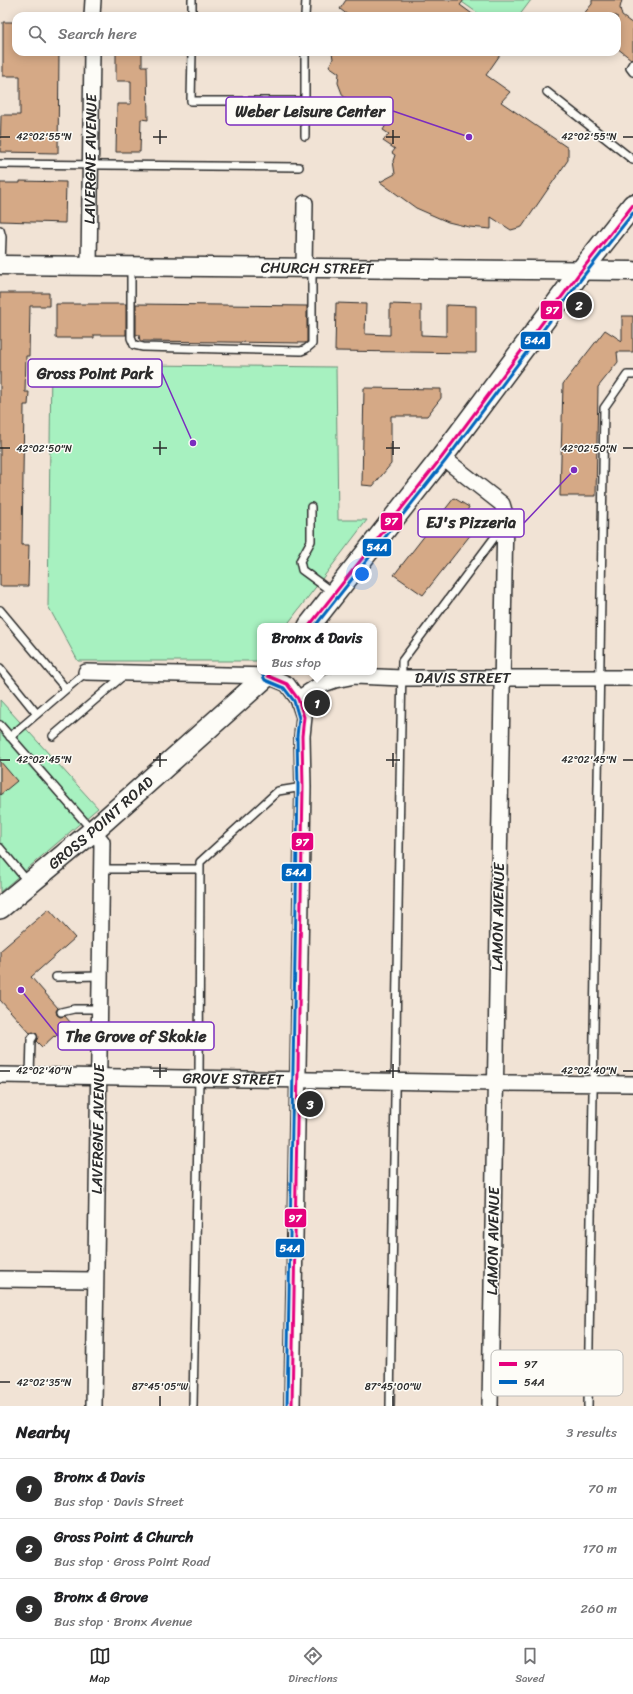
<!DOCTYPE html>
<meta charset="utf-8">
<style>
body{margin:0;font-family:Sriracha,sans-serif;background:#f2f2f2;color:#202124}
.you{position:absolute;left:362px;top:574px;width:14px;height:14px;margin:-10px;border:3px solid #fff;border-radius:50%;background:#1a73e8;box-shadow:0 0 0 6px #1a73e833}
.badge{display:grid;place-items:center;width:26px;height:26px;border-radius:50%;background:#2b2b2b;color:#fff;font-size:13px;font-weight:700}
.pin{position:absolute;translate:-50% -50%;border:2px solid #fff;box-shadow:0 1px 4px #0006}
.popup{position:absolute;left:257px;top:623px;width:120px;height:52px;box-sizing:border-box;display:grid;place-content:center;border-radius:8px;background:#fff;filter:drop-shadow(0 1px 3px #0005);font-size:13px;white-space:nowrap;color:#757577}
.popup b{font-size:15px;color:#202124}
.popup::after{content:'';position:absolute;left:50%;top:100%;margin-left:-8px;border:8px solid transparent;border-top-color:#fff}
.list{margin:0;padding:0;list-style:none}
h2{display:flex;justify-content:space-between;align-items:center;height:52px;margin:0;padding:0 16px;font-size:17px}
h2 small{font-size:13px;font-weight:400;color:#757577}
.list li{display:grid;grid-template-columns:26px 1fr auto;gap:12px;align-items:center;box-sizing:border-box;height:60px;padding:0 16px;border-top:1px solid #e0e0e0}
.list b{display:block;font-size:15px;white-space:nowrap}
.list p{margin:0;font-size:13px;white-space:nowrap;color:#757577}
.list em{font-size:13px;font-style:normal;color:#757577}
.icon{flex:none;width:22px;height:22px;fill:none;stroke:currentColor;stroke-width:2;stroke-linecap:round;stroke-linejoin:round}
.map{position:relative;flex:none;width:633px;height:1406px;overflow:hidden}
.search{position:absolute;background:#fff;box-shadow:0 2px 10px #0003;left:12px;right:12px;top:12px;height:44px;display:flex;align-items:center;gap:10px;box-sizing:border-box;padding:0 14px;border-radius:12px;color:#757577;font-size:15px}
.sheet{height:232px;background:#fff}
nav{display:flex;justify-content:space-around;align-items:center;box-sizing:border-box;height:56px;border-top:1px solid #e0e0e0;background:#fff;font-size:11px;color:#757577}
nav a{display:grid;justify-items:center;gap:2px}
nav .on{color:#2b2b2b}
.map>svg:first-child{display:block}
.green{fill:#a7f1c0;stroke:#698e76}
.building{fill:#d5a986;stroke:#2b2b2b}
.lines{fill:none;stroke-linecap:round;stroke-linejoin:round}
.service-casing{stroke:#2b2b2b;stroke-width:10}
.minor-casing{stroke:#2b2b2b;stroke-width:18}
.tertiary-casing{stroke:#2b2b2b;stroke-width:21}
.secondary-casing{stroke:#2b2b2b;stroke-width:24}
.service{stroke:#fdfcf7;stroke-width:7}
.minor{stroke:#fdfcf7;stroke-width:15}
.tertiary{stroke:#fdfcf7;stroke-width:18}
.secondary{stroke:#fdfcf7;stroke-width:21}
.bus-1-casing{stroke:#fdfcf7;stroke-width:6}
.bus-2-casing{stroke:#fdfcf7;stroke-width:6}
.bus-1{stroke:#e5007d;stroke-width:3}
.bus-2{stroke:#0065bd;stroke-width:3}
.ticks{fill:none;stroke:#2b2b2b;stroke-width:1.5}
.labels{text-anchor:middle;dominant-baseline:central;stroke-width:3;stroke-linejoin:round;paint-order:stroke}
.street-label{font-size:15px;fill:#2b2b2b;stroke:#fdfcf7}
.key{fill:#fdfcf7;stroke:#bebdba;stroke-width:1}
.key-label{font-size:11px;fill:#2b2b2b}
.ticks-label{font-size:10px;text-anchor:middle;fill:#2b2b2b;stroke:#fdfcf7;stroke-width:3;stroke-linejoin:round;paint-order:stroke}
.leader{fill:none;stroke:#7b2cbf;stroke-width:1.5}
.callout-dot{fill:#7b2cbf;stroke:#fdfcf7;stroke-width:1.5}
.callout{fill:#fdfcf7;stroke:#7b2cbf;stroke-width:1.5}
.callout-label{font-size:16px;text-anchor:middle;font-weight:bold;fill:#2b2b2b}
.line-badge{stroke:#fdfcf7;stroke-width:1.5}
.badge-label{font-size:11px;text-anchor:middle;font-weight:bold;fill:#fff}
</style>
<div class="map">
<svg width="633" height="1406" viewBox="0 0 633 1406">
<rect width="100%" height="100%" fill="#f1e3d5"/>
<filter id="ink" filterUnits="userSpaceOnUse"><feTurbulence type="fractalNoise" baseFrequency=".025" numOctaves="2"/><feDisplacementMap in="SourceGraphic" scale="8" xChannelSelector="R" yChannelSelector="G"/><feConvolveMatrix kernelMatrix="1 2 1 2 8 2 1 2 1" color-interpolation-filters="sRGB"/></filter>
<g filter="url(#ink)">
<path class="green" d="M459,0H531L519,16H482Z
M51,364L336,367L338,520H367L286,626H260V659L258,661H78L48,606Z
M0,700L98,808L0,892Z"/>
<path class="building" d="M346,0H464L460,5L475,16H349L340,9Z
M592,0H622L620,8L622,16L633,24V58L631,59L617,48V16H582L592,4Z
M3,22H15L16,52H59L58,153L0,152L1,115H20V76H3Z
M116,52H142V66H147L148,120L141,119L140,152H116L117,104H131V81H116Z
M332,52H502L486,75L510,92L501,102L568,148V160L522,227L511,230L491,217V229L469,227L448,222L416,208L380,182L395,174L393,161L395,155L392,153L395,149L383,141L389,134L383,130L386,125L343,96L338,83L339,73L329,66L333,59Z
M20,181L66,182L65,223L0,221V183H20Z
M0,293H49V306H30L29,356H26L25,392H29L28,405H24L22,545H29L28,586H0Z
M336,303L366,304L365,334L390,335V304L421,305V335L446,336V305L476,306V353L335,351Z
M56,304H126V335H94V338H56Z
M136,304L307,306V342L305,343L140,341L139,335H136Z
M622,316H633V352H617L618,362L598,387L596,496H560L563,384L605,330L622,341Z
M364,388L441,389V398L427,416H391V464L373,486L362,485Z
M454,498L469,507L465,515L479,524L423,595L394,575Z
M0,761L17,781L0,795Z
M49,909L75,938L31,977L58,1008L56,1011L57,1015L60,1017L65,1016L70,1022L55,1037L54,1036L42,1047L36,1041L38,1037L36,1033L33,1032L30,1033L0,1000V951Z"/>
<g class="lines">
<g class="service-casing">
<path id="service" d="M192,16V0
M305,16L306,0
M192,52L191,101H305
M305,52V136
M633,63L630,68L633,72
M547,92L633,160
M0,164L299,167
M0,230L2,237L1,265
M131,266V338L134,345L143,347L301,351L306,349L312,344V268
M311,507V541L300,561L302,570L332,592
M0,610L66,689
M0,668L37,714
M0,725L91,829
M53,736L124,675
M10,737L86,672
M0,848L28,882
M102,869H200
M56,977L100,976
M61,1012L74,1009H100
M30,1076L31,1040L33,1037
M193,1406L199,1079L200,862L278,791L303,787
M390,1406L402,661L503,526
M588,1406L604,408L627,375H633"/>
</g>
<g class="minor-casing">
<g id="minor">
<path d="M92,16L93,0"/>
<path id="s1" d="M89,265L92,52"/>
<path d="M304,268L305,203"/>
<path d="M442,457L502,504L505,514L490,1406"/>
<path d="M86,672L268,676L287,684L298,699L304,717L302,736L303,787L292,1406"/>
<path id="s2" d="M298,699L318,686L335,680L355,676L402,678H633"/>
<path d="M93,831L102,842L94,1406"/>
<path id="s3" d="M0,1075L495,1083L633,1084"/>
<path d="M0,1279L95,1280"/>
</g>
</g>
<g class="tertiary-casing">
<g id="tertiary">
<path id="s4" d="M0,265L633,271"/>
</g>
</g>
<g class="secondary-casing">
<g id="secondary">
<path d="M309,626L442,457L581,271L633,205"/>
<path id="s5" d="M0,908L93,831L271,672"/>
</g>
</g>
<use href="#service" class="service"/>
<use href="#minor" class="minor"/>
<use href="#tertiary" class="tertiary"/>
<use href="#secondary" class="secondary"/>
<g class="bus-1-casing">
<path id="bus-1" d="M309,626L442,457L581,271L633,205
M271,672L268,676L287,684L298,699L304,717L302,736L303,787L292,1406"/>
</g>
<g class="bus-2-casing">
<path id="bus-2" d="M315,626L446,460L585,274L633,213
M265,672L263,676L265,680L284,688L294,701L299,718L297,736L298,787L287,1406"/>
</g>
<use href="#bus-1" class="bus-1"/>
<use href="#bus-2" class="bus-2"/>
</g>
</g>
<path class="ticks" d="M160,130V144M393,130V144M0,137H10M153,137H167M386,137H400M623,137H633M160,441V455M393,441V455M0,448H10M153,448H167M386,448H400M623,448H633M160,753V767M393,753V767M0,760H10M153,760H167M386,760H400M623,760H633M160,1064V1078M393,1064V1078M0,1071H10M153,1071H167M386,1071H400M623,1071H633M0,1382H10M160,1396V1406M393,1396V1406"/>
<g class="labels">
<g class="street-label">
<text stroke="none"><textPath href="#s1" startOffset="106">LAVERGNE AVENUE</textPath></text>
<text stroke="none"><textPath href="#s4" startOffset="317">CHURCH STREET</textPath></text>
<text stroke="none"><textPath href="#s2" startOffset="170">DAVIS STREET</textPath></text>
<text stroke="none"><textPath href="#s5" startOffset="132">GROSS POINT ROAD</textPath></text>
<text transform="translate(498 917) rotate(-89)">LAMON AVENUE</text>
<text stroke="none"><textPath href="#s3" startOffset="233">GROVE STREET</textPath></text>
<text transform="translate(98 1129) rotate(-89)">LAVERGNE AVENUE</text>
<text transform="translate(493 1241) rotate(-89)">LAMON AVENUE</text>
</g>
</g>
<rect x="491" y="1350" width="132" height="46" rx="6" class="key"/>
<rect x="499" y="1362" width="18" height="4" fill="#e5007d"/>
<rect x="499" y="1380" width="18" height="4" fill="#0065bd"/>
<g class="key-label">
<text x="524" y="1368">97</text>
<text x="524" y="1386">54A</text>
</g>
<g class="ticks-label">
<text x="44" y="140">42°02'55"N</text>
<text x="589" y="140">42°02'55"N</text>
<text x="44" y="452">42°02'50"N</text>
<text x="589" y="452">42°02'50"N</text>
<text x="44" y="763">42°02'45"N</text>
<text x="589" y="763">42°02'45"N</text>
<text x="44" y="1074">42°02'40"N</text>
<text x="589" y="1074">42°02'40"N</text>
<text x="44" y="1386">42°02'35"N</text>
<text x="160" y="1390">87°45'05"W</text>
<text x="393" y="1390">87°45'00"W</text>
</g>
<path class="leader" d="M469 137L393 111M193 443L162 373M574 470L524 523M21 990L58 1036"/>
<g class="callout-dot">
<circle cx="469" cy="137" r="4"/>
<circle cx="193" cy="443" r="4"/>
<circle cx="574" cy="470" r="4"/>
<circle cx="21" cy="990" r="4"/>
</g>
<g class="callout">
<rect x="226" y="97" width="167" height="28" rx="4"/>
<rect x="28" y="359" width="134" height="28" rx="4"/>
<rect x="418" y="509" width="106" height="28" rx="4"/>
<rect x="58" y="1022" width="156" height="28" rx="4"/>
</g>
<g class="callout-label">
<text x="310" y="117">Weber Leisure Center</text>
<text x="95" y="379">Gross Point Park</text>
<text x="471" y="528">EJ's Pizzeria</text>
<text x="136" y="1042">The Grove of Skokie</text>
</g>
<g class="line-badge">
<rect x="540" y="300" width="23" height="20" rx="4" fill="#e5007d"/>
<rect x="520" y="331" width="31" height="19" rx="4" fill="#0065bd"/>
<rect x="380" y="512" width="23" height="19" rx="4" fill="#e5007d"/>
<rect x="362" y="538" width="30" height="19" rx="4" fill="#0065bd"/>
<rect x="291" y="832" width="23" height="19" rx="4" fill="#e5007d"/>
<rect x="281" y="863" width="31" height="19" rx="4" fill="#0065bd"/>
<rect x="284" y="1208" width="23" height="20" rx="4" fill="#e5007d"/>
<rect x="275" y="1238" width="30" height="20" rx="4" fill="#0065bd"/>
</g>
<g class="badge-label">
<text x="552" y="314">97</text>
<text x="535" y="344">54A</text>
<text x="391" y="525">97</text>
<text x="377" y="551">54A</text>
<text x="302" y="846">97</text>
<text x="296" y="876">54A</text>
<text x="295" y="1222">97</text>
<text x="290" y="1252">54A</text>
</g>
</svg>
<div class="you"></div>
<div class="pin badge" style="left:317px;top:703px">1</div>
<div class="popup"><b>Bronx &amp; Davis</b>Bus stop</div>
<div class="pin badge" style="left:579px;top:305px">2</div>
<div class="pin badge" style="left:310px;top:1104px">3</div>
<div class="search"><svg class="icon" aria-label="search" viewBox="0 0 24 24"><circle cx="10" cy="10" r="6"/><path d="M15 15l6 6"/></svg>Search here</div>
</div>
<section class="sheet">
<h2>Nearby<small>3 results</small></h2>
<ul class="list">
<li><span class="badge">1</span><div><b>Bronx &amp; Davis</b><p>Bus stop · Davis Street</p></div><em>70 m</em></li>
<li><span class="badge">2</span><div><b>Gross Point &amp; Church</b><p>Bus stop · Gross Point Road</p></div><em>170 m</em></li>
<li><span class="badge">3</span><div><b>Bronx &amp; Grove</b><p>Bus stop · Bronx Avenue</p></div><em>260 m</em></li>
</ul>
</section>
<nav>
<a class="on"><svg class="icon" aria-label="map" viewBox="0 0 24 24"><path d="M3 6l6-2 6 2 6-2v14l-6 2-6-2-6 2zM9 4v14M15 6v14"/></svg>Map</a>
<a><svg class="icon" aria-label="directions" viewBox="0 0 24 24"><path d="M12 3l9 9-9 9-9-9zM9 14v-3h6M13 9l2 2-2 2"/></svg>Directions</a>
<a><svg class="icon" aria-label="saved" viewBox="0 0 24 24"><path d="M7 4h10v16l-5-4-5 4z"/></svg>Saved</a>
</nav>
